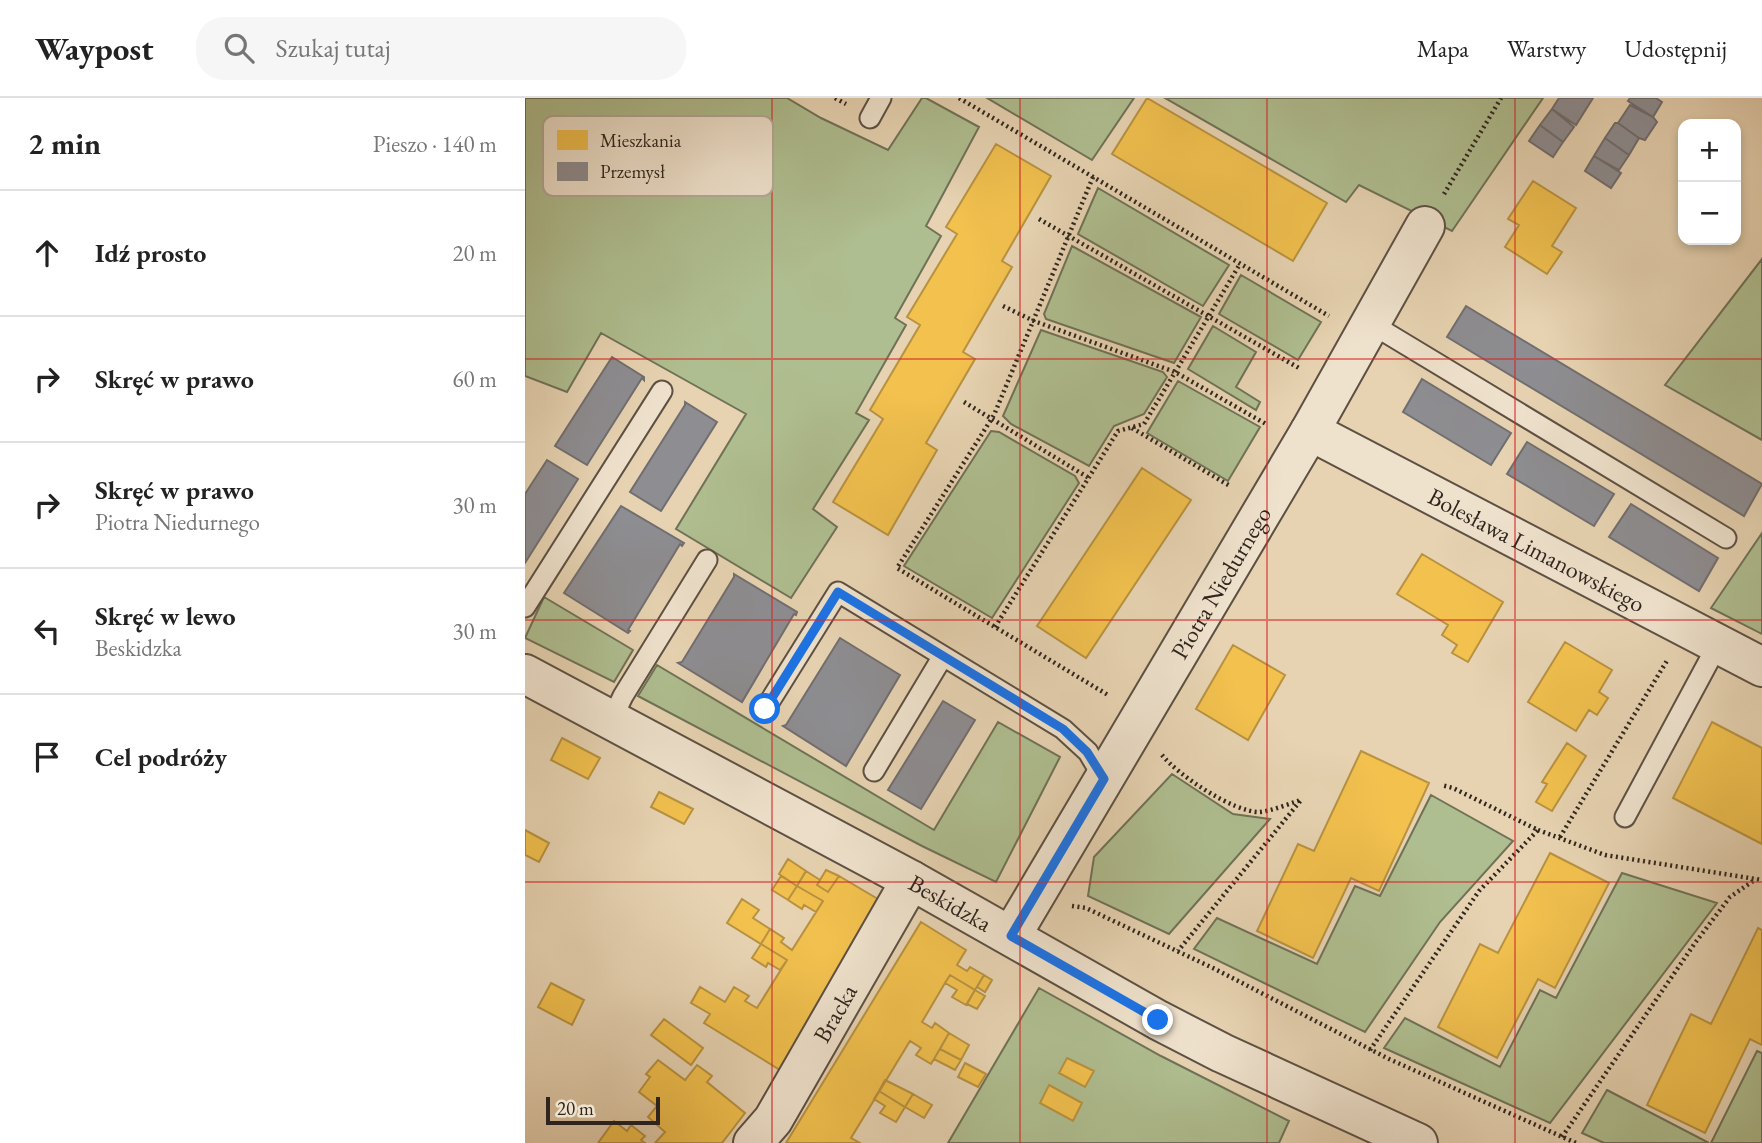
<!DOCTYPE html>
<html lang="pl">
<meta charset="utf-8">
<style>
body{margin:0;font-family:"EB Garamond",serif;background:#f6f6f6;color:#222}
.controls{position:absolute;right:21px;top:21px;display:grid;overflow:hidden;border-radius:14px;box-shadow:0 4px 10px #0003}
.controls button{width:63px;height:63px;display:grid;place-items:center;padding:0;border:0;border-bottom:2px solid #e0e0e0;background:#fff;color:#222;font:35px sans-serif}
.scale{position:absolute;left:21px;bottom:18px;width:114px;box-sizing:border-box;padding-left:7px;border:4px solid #2f251e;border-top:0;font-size:19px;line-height:24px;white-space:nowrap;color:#2f251e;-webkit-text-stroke:5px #efe2cd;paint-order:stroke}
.stop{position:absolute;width:21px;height:21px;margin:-16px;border:5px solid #1a73e8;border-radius:50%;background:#fff}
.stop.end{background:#1a73e8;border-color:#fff;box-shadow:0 2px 7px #0008}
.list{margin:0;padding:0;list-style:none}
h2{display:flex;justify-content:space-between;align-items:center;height:91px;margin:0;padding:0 28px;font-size:30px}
h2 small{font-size:23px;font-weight:400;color:#767676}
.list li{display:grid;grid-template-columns:46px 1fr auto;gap:21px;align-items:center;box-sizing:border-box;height:126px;padding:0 28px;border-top:2px solid #e0e0e0}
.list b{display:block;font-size:26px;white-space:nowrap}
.list p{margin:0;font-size:23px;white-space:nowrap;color:#767676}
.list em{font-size:23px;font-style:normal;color:#767676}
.icon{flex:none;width:38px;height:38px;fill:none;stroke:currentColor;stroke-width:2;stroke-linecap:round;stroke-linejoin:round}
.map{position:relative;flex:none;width:1237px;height:1045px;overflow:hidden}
header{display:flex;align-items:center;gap:42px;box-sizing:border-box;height:98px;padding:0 35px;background:#fff;border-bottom:2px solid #e0e0e0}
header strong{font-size:33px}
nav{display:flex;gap:38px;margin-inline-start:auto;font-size:24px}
.search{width:490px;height:63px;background:#f6f6f6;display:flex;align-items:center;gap:18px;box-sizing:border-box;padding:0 24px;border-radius:28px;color:#767676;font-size:26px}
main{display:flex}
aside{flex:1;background:#fff}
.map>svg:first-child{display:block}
.green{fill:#afbe90;stroke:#6f7257;stroke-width:2}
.homes{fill:#f2c14e;stroke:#b89240;stroke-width:2}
.industry{fill:#8d8d92;stroke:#716e6f;stroke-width:2}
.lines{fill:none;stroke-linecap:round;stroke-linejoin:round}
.lane-casing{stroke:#5d5043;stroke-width:23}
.street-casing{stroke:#5d5043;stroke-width:42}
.path{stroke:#2f251e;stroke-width:4.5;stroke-dasharray:2 3.5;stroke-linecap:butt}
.lane{stroke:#efe2cd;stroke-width:19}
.street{stroke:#efe2cd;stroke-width:38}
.route{stroke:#1a73e8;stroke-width:9}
.grid{fill:none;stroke:#d62828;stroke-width:2;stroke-opacity:0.55}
.labels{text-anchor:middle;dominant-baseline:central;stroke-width:7;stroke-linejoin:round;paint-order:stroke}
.street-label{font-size:24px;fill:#2f251e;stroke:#efe2cd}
.key{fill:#efe2cd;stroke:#b5a998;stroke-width:2}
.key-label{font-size:19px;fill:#2f251e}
</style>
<header>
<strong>Waypost</strong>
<div class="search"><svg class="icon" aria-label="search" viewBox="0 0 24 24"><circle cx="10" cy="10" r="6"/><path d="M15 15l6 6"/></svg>Szukaj tutaj</div>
<nav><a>Mapa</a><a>Warstwy</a><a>Udostępnij</a></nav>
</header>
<main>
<aside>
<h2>2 min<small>Pieszo · 140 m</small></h2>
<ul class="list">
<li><svg class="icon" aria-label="ahead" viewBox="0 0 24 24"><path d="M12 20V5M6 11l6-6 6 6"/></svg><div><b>Idź prosto</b></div><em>20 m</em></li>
<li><svg class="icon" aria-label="right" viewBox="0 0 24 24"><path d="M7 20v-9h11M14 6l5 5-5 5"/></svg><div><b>Skręć w prawo</b></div><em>60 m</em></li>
<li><svg class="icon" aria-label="right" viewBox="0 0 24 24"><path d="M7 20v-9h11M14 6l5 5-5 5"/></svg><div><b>Skręć w prawo</b><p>Piotra Niedurnego</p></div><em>30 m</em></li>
<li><svg class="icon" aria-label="left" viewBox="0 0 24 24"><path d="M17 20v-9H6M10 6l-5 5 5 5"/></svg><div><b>Skręć w lewo</b><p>Beskidzka</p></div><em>30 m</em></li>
<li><svg class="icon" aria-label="arrive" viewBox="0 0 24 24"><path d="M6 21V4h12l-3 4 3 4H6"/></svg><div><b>Cel podróży</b></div></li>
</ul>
</aside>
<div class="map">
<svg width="1237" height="1045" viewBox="0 0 1237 1045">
<rect width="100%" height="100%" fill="#e7d3b2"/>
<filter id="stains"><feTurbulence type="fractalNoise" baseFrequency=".00286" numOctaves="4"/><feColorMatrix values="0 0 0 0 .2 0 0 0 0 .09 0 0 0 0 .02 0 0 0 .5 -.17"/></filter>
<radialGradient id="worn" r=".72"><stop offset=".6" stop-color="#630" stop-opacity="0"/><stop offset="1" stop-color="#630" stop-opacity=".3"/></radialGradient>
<path class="green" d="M0,0H262L296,20L363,52L397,0H401L454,29L401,128L416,138L370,220L381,227L331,315L344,322L288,411L312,429L266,500L151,431L221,316L76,235L42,294L0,278Z
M462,0H609L567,62Z
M640,0H1018L927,133L834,87L821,104Z
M573,90L704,167L678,208L553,136Z
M547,148L676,219L649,265L521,221L519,216Z
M1237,161V342L1140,287Z
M716,177L796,224L773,262L694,216Z
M688,228L731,254L711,289L735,304L731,312L663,271Z
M516,232L638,274L642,279L619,316L589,328L564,368L486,326L478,318Z
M653,283L735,329L703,383L622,335Z
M466,333L474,334L550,378L554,385L467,520L379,468Z
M1237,435V536L1186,510Z
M19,499L108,552L89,584L0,540Z
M132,567L409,732L473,624L535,659L471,784L397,748L113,598Z
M647,676L708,716L745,721L644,836L563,798L569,759Z
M906,697L988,743L915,824L840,934L669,851L692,820L792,866L830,788L855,798Z
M1097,775L1192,805L1025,1025L859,950L880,920L975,969L1015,892L1031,900Z
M514,890L636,958L764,1023L754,1045H423Z
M1232,953L1237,955V1045H1186Z
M1082,992L1184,1045H1079L1057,1035Z"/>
<path class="homes" d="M622,0L802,105L768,163L587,56Z
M471,46L526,78L477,163L487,169L438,254L450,261L401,345L412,352L363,437L308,404L358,321L345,312L395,227L382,219L432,136L421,129Z
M1008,83L1051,110L1027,148L1037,154L1022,176L980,149L994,127L983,121Z
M617,370L666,402L561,560L512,528Z
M897,456L978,504L943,564L927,555L932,547L917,537L923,527L872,496Z
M1040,544L1087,572L1074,594L1083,600L1072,617L1064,612L1051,633L1003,604Z
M708,547L760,577L723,642L671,611Z
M1187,624L1237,650V746L1148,700Z
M37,640L75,660L63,681L26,662Z
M1042,645L1061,658L1027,713L1011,704L1022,686L1017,684Z
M836,653L904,685L854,793L826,780L788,860L732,833L773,746L789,753Z
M134,694L168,711L159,726L126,709Z
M0,732L24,745L14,764L0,757Z
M1025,755L1084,785L1030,890L1013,881L972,960L913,929L955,846L973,855Z
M263,761L281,773L272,788L254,776Z
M301,772L314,778L303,794L292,787Z
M281,773L295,782L292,787L303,794L314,778L358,804L255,972L179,925L185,916L166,905L175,889L200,904L209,889L224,898L220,903L232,910L262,862L236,846L245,831L259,840L256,844L267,852L298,803L272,788Z
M256,778L272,788L263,802L247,792Z
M272,788L298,803L291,814L279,807L277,811L263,802Z
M217,801L234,812L228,820L245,831L236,846L202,825Z
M396,824L441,852L432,867L442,873L445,869L459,877L450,892L425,877L420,885L397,924L407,930L410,925L424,935L409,961L406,966L391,957L396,950L385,943L326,1040L335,1045H261Z
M1233,830L1237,832V947L1225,941L1180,1035L1122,1007L1166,916L1186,926Z
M236,846L262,862L255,872L243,865L241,869L227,860Z
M425,877L450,892L441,907L427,899L432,892L420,885Z
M459,877L467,882L460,894L452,889Z
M26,885L59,902L47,927L13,909Z
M450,892L460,898L452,911L442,906Z
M139,921L178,950L166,967L126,937Z
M424,935L444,947L436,962L415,951Z
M415,951L436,962L430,972L409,961Z
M542,960L569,973L560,989L534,975Z
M133,962L160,982L172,967L187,978L182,984L220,1015L197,1045H130L140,1034L123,1019L132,1008L114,994L125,979L121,976Z
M440,965L461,976L453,989L433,979Z
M360,982L388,996L380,1009L354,993Z
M524,987L557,1005L548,1023L515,1005Z
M354,993L380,1009L371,1024L355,1015L360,1008L349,1001Z
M388,996L407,1007L399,1020L380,1009Z
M89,1023L102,1033L106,1027L120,1038L116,1042L120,1045H73Z"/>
<path class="industry" d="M1034,0H1068L1051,27L1027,11Z
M1105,0H1131L1137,4L1128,19L1103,3Z
M1105,7L1128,19L1132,24L1120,42L1114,40L1093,25Z
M1027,11L1049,29L1038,44L1015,27Z
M1090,25H1093L1114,40L1104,57L1080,40Z
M1015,27L1038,44L1028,59L1004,43Z
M1080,40L1104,57L1094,72L1069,58Z
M1069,58L1096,75L1086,90L1060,73Z
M941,208L1237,386L1219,418L922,239Z
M87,259L119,279V282L117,280L62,367L30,348Z
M897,281L986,335L966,367L878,314Z
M160,304L192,324L136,413L105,394L160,307Z
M1002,344L1089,396L1069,428L982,376Z
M22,362L53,381L0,465V396Z
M1106,406L1193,460L1174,493L1084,439Z
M96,408L159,445L157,448L155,446L103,532L105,533L103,535L39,495Z
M209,476L272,514L271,517L269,516L217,604L153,565L157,564L209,479Z
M315,540L375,577L321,668L258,628L261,627Z
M418,603L450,622L396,711L363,692Z"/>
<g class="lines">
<g class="lane-casing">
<path id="lane" d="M345,20L356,0
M845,225L1201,440
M0,509L137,293
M240,611L313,494L538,631L563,654L579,681
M87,621L98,598L182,462
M349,673L418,558
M1100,719L1193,546"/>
</g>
<g class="street-casing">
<g id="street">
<path id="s1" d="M785,333L1237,569"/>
<path id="s2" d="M0,576L386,782L633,922L697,955L893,1045"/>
<path id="s3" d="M486,838L785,333L900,128"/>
<path id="s4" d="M228,1045L248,1022L386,782"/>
</g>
</g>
<path class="path" d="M310,0L321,6
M434,0L804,218
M568,79L469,317L372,470L583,597
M919,96L976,0
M514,121L774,270
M478,208L509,223L650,274L741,326
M439,304L564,380
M607,330L705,388
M470,529L593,333L619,326L715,166
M637,657C653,677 708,714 734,714C747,713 763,706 776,702L653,853
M1013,732L1080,757L1237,782
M1035,739L1143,561
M547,808L561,810L690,871L864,961L1051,1045
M845,952L954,793L1013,732L928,690L916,687
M1037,1039L1170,845L1205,799L1231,781"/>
<use href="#lane" class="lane"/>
<use href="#street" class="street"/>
</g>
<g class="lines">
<path class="route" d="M240,611L313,494L538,631L562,654L579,681L486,838L633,922"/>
</g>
<path class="grid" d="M247,0V1045M495,0V1045M742,0V1045M990,0V1045M0,261H1237M0,522H1237M0,784H1237"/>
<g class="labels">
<g class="street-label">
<text stroke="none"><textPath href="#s1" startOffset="256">Bolesława Limanowskiego</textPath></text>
<text stroke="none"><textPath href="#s3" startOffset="411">Piotra Niedurnego</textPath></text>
<text stroke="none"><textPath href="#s2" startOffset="483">Beskidzka</textPath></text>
<text stroke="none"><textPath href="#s4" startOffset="154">Bracka</textPath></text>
</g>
</g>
<rect x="18" y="18" width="230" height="80" rx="10" class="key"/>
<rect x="32" y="32" width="31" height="20" fill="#f2c14e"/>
<rect x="32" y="64" width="31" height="19" fill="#8d8d92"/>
<g class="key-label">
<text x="75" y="49">Mieszkania</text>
<text x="75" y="80">Przemysł</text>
</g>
<rect width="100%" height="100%" filter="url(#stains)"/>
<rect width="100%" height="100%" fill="url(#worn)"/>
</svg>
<div class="controls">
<button>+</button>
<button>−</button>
</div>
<div class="scale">20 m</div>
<div class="stop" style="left:240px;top:611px"></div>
<div class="stop end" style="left:633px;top:922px"></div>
</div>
</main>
